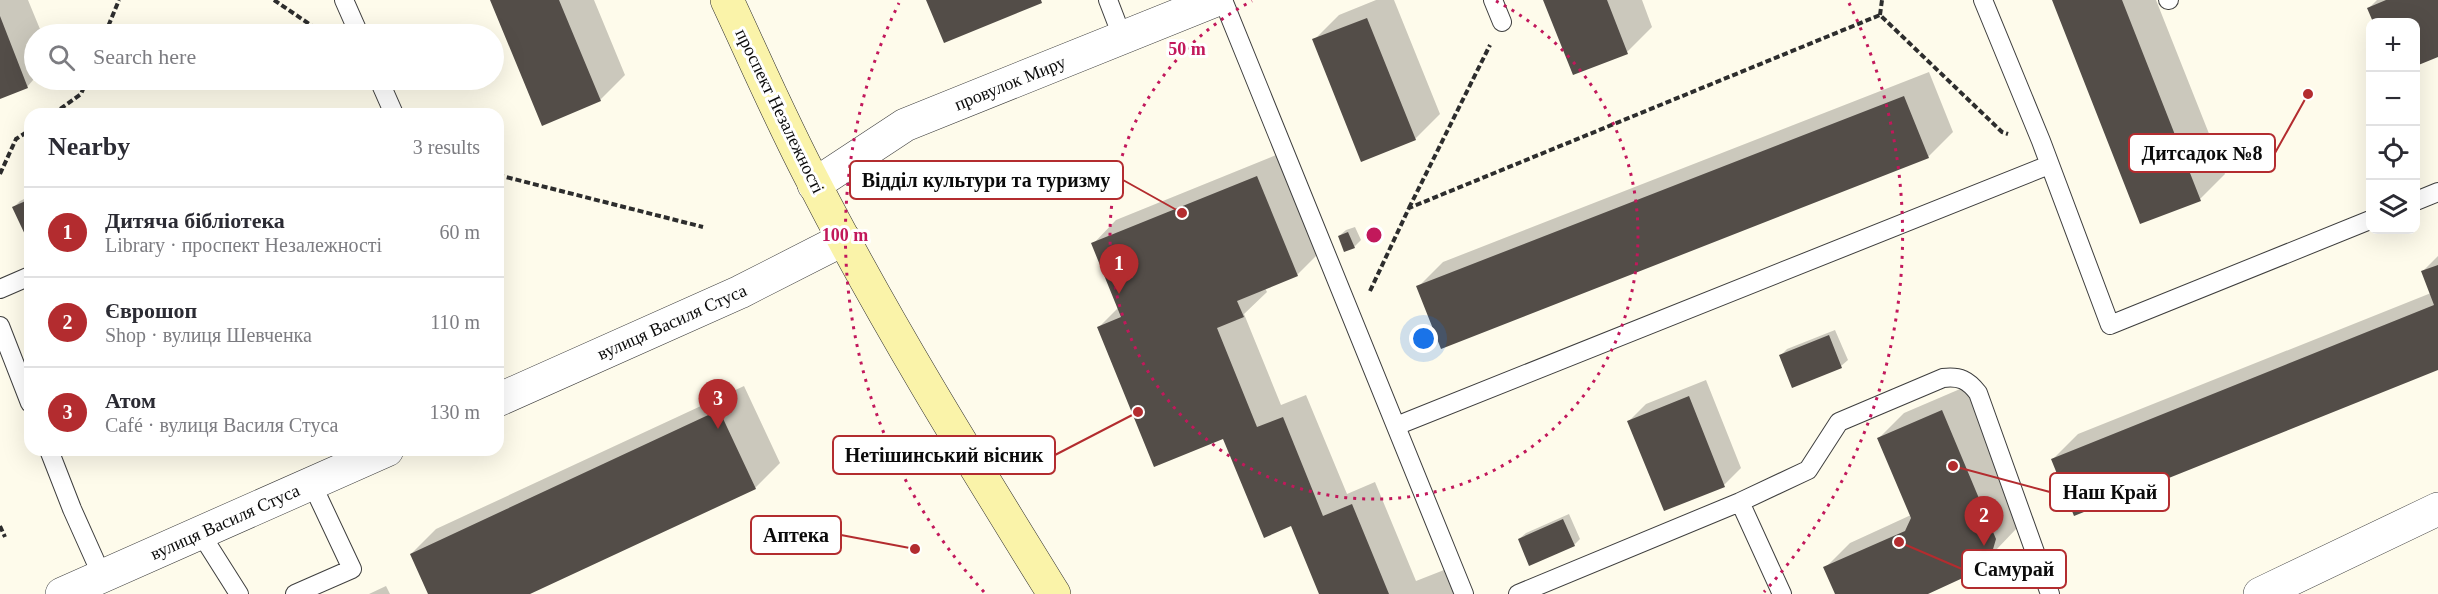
<!DOCTYPE html>
<meta charset="utf-8">
<style>
body{margin:0;font-family:"Times New Roman",serif;background:#f2f2f3;color:#2b2b33}
.controls{position:absolute;right:18px;top:18px;display:grid;overflow:hidden;border-radius:12px;box-shadow:0 6px 24px #0002}
.controls button{width:54px;height:54px;display:grid;place-items:center;padding:0;border:0;border-bottom:2px solid #e1e1e2;background:#fff;color:#2b2b33;font:30px sans-serif}
.you{position:absolute;left:1424px;top:339px;width:21px;height:21px;margin:-15px;border:4px solid #fff;border-radius:50%;background:#1a73e8;box-shadow:0 0 0 9px #1a73e833}
.badge{display:grid;place-items:center;width:39px;height:39px;border-radius:50%;background:#b32c2f;color:#fff;font-size:20px;font-weight:700}
.pin{position:absolute;translate:-50% -50px;filter:drop-shadow(0 2px 3px #0008)}
.pin::after{content:'';position:absolute;top:32px;width:21px;height:18px;background:inherit;clip-path:polygon(0 0,100% 0,50% 100%)}
.list{margin:0;padding:0;list-style:none}
h2{display:flex;justify-content:space-between;align-items:center;height:78px;margin:0;padding:0 24px;font-size:26px}
h2 small{font-size:20px;font-weight:400;color:#7c7c81}
.list li{display:grid;grid-template-columns:39px 1fr auto;gap:18px;align-items:center;box-sizing:border-box;height:90px;padding:0 24px;border-top:2px solid #e1e1e2}
.list b{display:block;font-size:22px;white-space:nowrap}
.list p{margin:0;font-size:20px;white-space:nowrap;color:#7c7c81}
.list em{font-size:20px;font-style:normal;color:#7c7c81}
.icon{flex:none;width:33px;height:33px;fill:none;stroke:currentColor;stroke-width:2;stroke-linecap:round;stroke-linejoin:round}
.map{position:relative;flex:none;width:2438px;height:594px;overflow:hidden}
.search{position:absolute;background:#fff;box-shadow:0 6px 24px #0002;left:24px;top:24px;width:480px;height:66px;display:flex;align-items:center;gap:15px;box-sizing:border-box;padding:0 21px;border-radius:33px;color:#7c7c81;font-size:22px}
.panel{position:absolute;background:#fff;box-shadow:0 6px 24px #0002;left:24px;top:108px;width:480px;height:348px;border-radius:18px}
.map>svg:first-child{display:block}
.shadow{fill:#0003}
.building{fill:#534d48}
.lines{fill:none;stroke-linecap:round;stroke-linejoin:round}
.service-casing{stroke:#3e3e3e;stroke-width:20}
.minor-casing{stroke:#3e3e3e;stroke-width:34}
.tertiary-casing{stroke:#3e3e3e;stroke-width:34}
.secondary-casing{stroke:#2d2d2d;stroke-width:34}
.path{stroke:#2d2d2d;stroke-width:4;stroke-dasharray:6 3;stroke-linecap:butt}
.service{stroke:#fff;stroke-width:18}
.minor{stroke:#fff;stroke-width:33}
.tertiary{stroke:#fff;stroke-width:33}
.secondary{stroke:#faf3a9;stroke-width:33}
.ring{fill:none;stroke:#c2185b;stroke-width:3;stroke-dasharray:3 6}
.labels{text-anchor:middle;dominant-baseline:central;stroke-width:6;stroke-linejoin:round;paint-order:stroke}
.street-label{font-size:18px;fill:#0b0b0b;stroke:#fff}
.centre{fill:#c2185b;stroke:#fff;stroke-width:3}
.ring-label{font-size:18px;text-anchor:middle;font-weight:bold;fill:#c2185b;stroke:#fff;stroke-width:6;stroke-linejoin:round;paint-order:stroke}
.leader{fill:none;stroke:#b32c2f;stroke-width:2}
.callout-dot{fill:#b32c2f;stroke:#fff;stroke-width:2}
.callout{fill:#fff;stroke:#b32c2f;stroke-width:2}
.callout-label{font-size:20px;text-anchor:middle;font-weight:bold;fill:#0b0b0b}
</style>
<div class="map">
<svg width="2438" height="594" viewBox="0 0 2438 594">
<rect width="100%" height="100%" fill="#fefbeb"/>
<path class="shadow" d="M0,0H28L42,34H34V79L27,87L0,97Z
M491,0H594L625,75L600,100Z
M1376,0H1394L1440,114L1415,139L1314,40L1339,15Z
M1545,0H1642L1652,27L1627,52Z
M2054,0H2156L2225,174L2200,199Z
M2377,0H2438V55L2416,64V22H2375L2369,8Z
M1929,72L1953,132L1928,157L1418,287L1443,262Z
M1281,153L1321,251L1297,275L1265,288L1267,292L1244,314L1281,405L1306,395L1347,494L1375,482L1416,581L1444,570L1454,594H1320L1292,524L1224,437L1099,327L1118,308L1093,244L1116,220Z
M30,196V239L13,208L20,201Z
M1355,227L1361,240L1354,247L1339,236L1346,230Z
M2438,256V369L2053,459L2078,434L2431,293L2422,272Z
M1835,330L1848,360L1841,366L1793,386L1781,355L1787,349Z
M1706,380L1741,468L1724,485L1629,421L1646,404Z
M744,386L780,463L755,488L527,594H430L411,554L436,529Z
M1967,386L2020,513L2016,529L1977,570L1924,594H1837L1825,568L1850,543L1911,515L1879,438L1904,413Z
M1569,514L1580,539L1574,545L1519,539L1526,533Z
M386,586L390,594H369Z"/>
<path class="building" d="M490,0H559L601,101L542,126Z
M926,0H1041L1042,3L944,43Z
M1543,0H1607L1628,54L1573,75Z
M2052,0H2122L2201,201L2140,224Z
M2386,0H2438V57L2416,66V22H2373L2367,8Z
M0,16L28,88L0,99Z
M1367,18L1416,140L1361,162L1312,39Z
M1904,96L1929,158L1441,349L1416,286Z
M1257,176L1298,276L1237,301L1244,317L1217,328L1257,427L1283,417L1323,516L1352,504L1389,594H1319L1291,526L1264,538L1223,439L1154,467L1097,327L1121,317L1091,243Z
M30,199V240L28,241L12,207Z
M1348,232L1355,248L1344,252L1338,236Z
M2438,265V370L2074,516L2051,459L2434,305L2421,271Z
M1829,335L1842,368L1792,388L1779,355Z
M1689,396L1725,487L1664,511L1627,421Z
M719,410L756,489L530,594H428L410,554Z
M1942,410L1996,539L1991,556L1978,571L1928,594H1835L1823,567L1905,531L1911,518L1877,438Z
M1563,519L1575,546L1529,566L1518,539Z"/>
<g class="lines">
<g class="service-casing">
<path id="service" d="M344,0L359,34
M1108,0L1123,39
M1223,0L1464,594
M1493,0L1502,22
M1983,0L2041,141L2110,325L2370,220
M2168,0H2169
M379,80L394,114
M2416,201L2438,192
M0,289L30,276
M0,326L30,403
M1396,426L2049,165
M49,450L72,509L102,576
M201,534L239,594
M295,594L352,569L312,484
M1518,594L1740,502
M1782,594L1740,502L1808,470L1839,422L1943,378C1960,376 1968,380 1978,393L2050,594"/>
</g>
<g class="minor-casing">
<path id="minor" d="M814,185L905,125L1216,0
M498,400L740,292L844,239
M62,594L387,450"/>
</g>
<g class="tertiary-casing">
<path id="tertiary" d="M2260,594L2438,509"/>
</g>
<g class="secondary-casing">
<path id="secondary" d="M727,0C756,62 783,125 815,185C887,325 971,460 1054,594"/>
</g>
<path class="path" d="M274,0L324,34
M1880,15L1882,0
M105,34L119,0
M53,114L81,94L87,80
M0,174L16,139L30,130
M498,175L703,227
M1409,208L1490,45
M1370,291L1409,208L1880,15L2002,132L2008,134
M0,526L5,537"/>
<use href="#service" class="service"/>
<use href="#minor" class="minor"/>
<use href="#tertiary" class="tertiary"/>
<use href="#secondary" class="secondary"/>
</g>
<g class="ring">
<path d="M1496 1A264 264 0 1 1 1252 1"/>
<path d="M984 592A529 529 0 0 1 899 3M1849 3A529 529 0 0 1 1764 592"/>
</g>
<g class="labels">
<g class="street-label">
<text transform="translate(1010 83) rotate(-22)">провулок Миру</text>
<text transform="translate(780 111) rotate(64)">проспект Незалежності</text>
<text transform="translate(672 322) rotate(-24)">вулиця Василя Стуса</text>
<text transform="translate(225 522) rotate(-24)">вулиця Василя Стуса</text>
</g>
</g>
<circle cx="1374" cy="235" r="9" class="centre"/>
<g class="ring-label">
<text x="1187" y="55">50 m</text>
<text x="845" y="241">100 m</text>
</g>
<path class="leader" d="M2308 94L2275 153M1182 213L1123 180M1138 412L1055 455M1953 466L2050 492M915 549L841 535M1899 542L1962 569"/>
<g class="callout-dot">
<circle cx="2308" cy="94" r="6"/>
<circle cx="1182" cy="213" r="6"/>
<circle cx="1138" cy="412" r="6"/>
<circle cx="1953" cy="466" r="6"/>
<circle cx="915" cy="549" r="6"/>
<circle cx="1899" cy="542" r="6"/>
</g>
<g class="callout">
<rect x="2129" y="134" width="146" height="38" rx="6"/>
<rect x="850" y="161" width="273" height="38" rx="6"/>
<rect x="833" y="436" width="222" height="38" rx="6"/>
<rect x="2050" y="473" width="119" height="38" rx="6"/>
<rect x="751" y="516" width="90" height="38" rx="6"/>
<rect x="1962" y="550" width="104" height="38" rx="6"/>
</g>
<g class="callout-label">
<text x="2202" y="160">Дитсадок №8</text>
<text x="986" y="187">Відділ культури та туризму</text>
<text x="944" y="462">Нетішинський вісник</text>
<text x="2110" y="499">Наш Край</text>
<text x="796" y="542">Аптека</text>
<text x="2014" y="576">Самурай</text>
</g>
</svg>
<div class="controls">
<button>+</button>
<button>−</button>
<button><svg class="icon" aria-label="locate" viewBox="0 0 24 24"><circle cx="12" cy="12" r="6"/><path d="M12 2v4M12 18v4M2 12h4M18 12h4"/></svg></button>
<button><svg class="icon" aria-label="layers" viewBox="0 0 24 24"><path d="M12 4l9 5-9 5-9-5zM3 14l9 5 9-5"/></svg></button>
</div>
<div class="you"></div>
<div class="pin badge" style="left:1119px;top:294px">1</div>
<div class="pin badge" style="left:1984px;top:546px">2</div>
<div class="pin badge" style="left:718px;top:429px">3</div>
<div class="search"><svg class="icon" aria-label="search" viewBox="0 0 24 24"><circle cx="10" cy="10" r="6"/><path d="M15 15l6 6"/></svg>Search here</div>
<section class="panel">
<h2>Nearby<small>3 results</small></h2>
<ul class="list">
<li><span class="badge">1</span><div><b>Дитяча бібліотека</b><p>Library · проспект Незалежності</p></div><em>60 m</em></li>
<li><span class="badge">2</span><div><b>Єврошоп</b><p>Shop · вулиця Шевченка</p></div><em>110 m</em></li>
<li><span class="badge">3</span><div><b>Атом</b><p>Café · вулиця Василя Стуса</p></div><em>130 m</em></li>
</ul>
</section>
</div>
